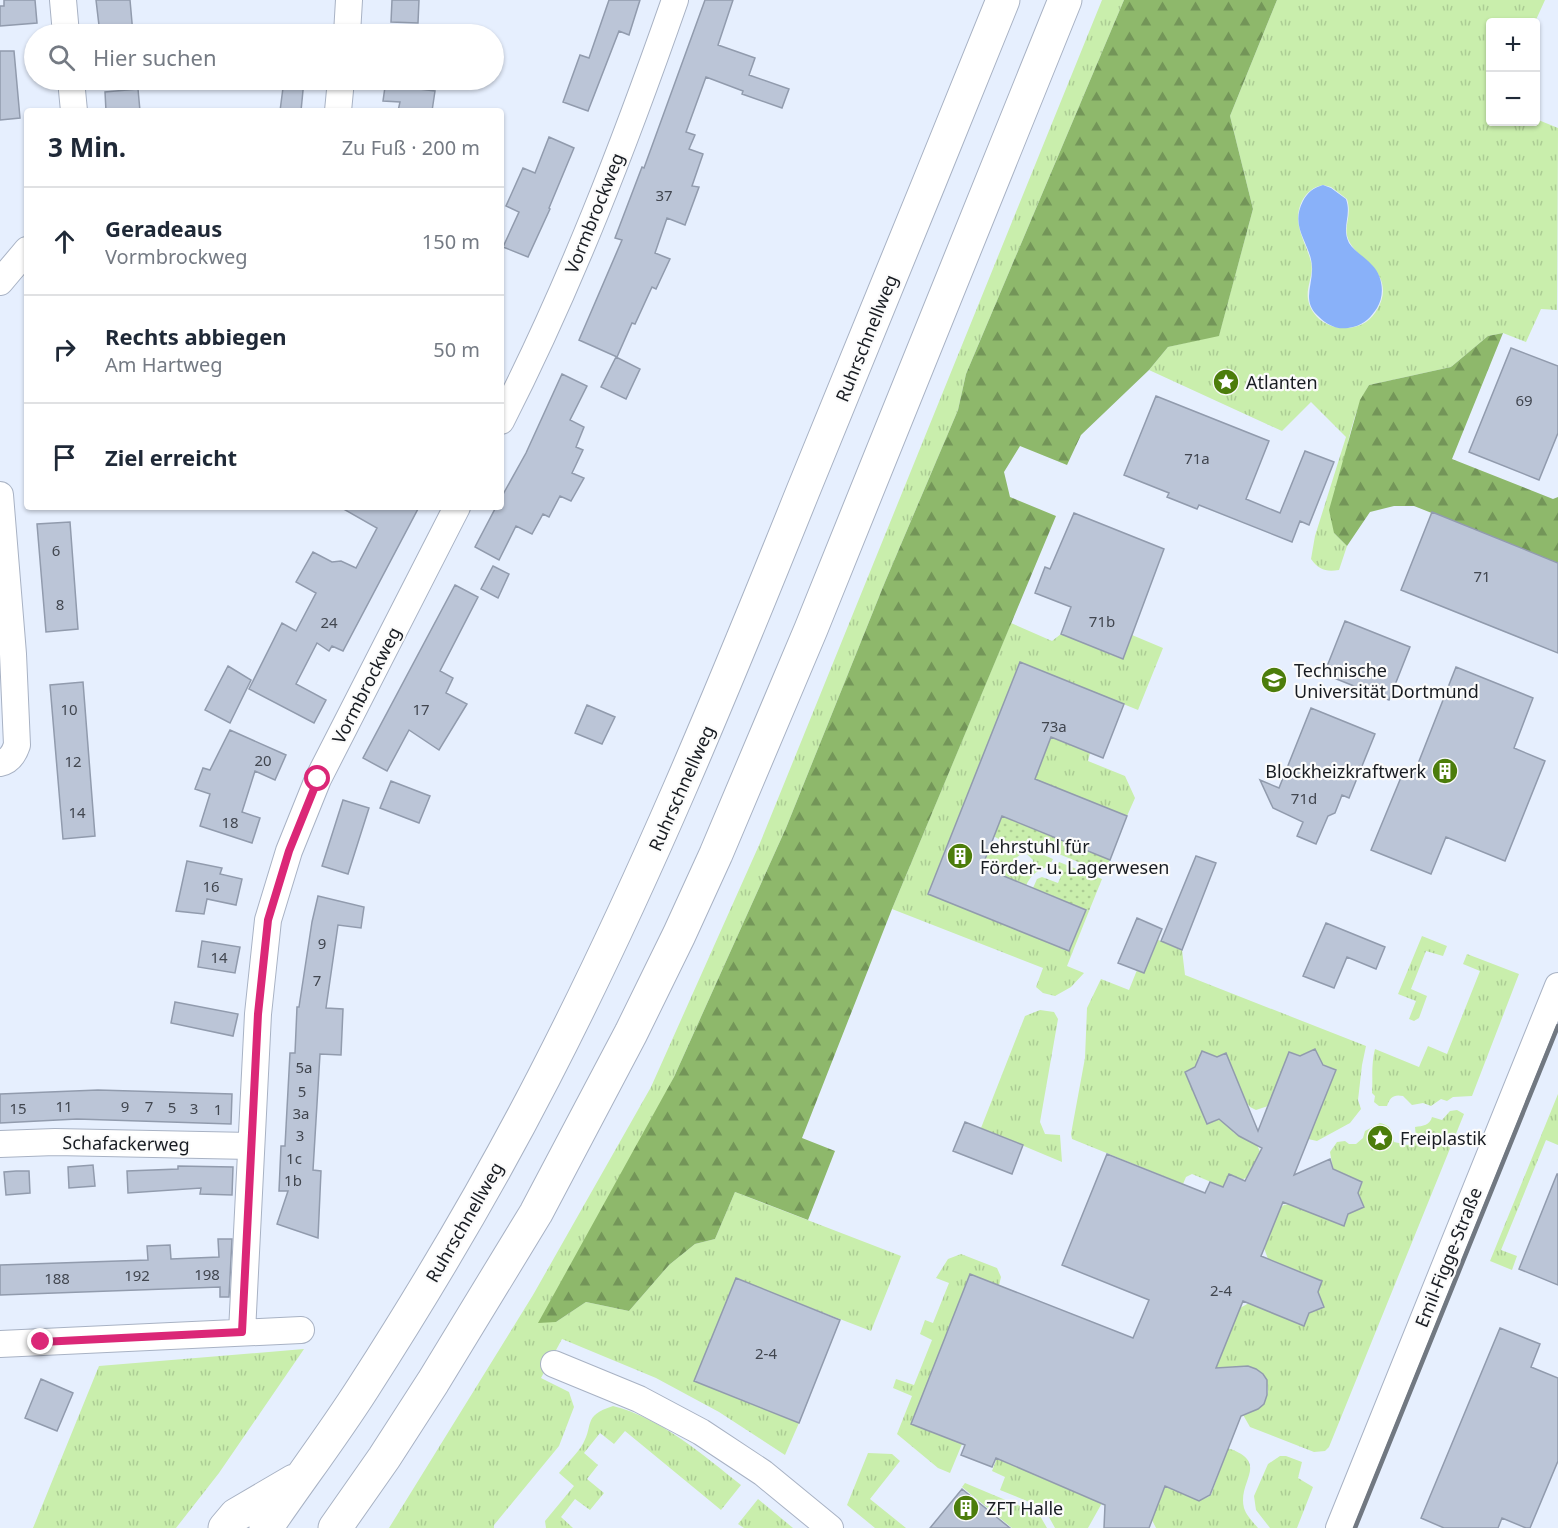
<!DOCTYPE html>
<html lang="de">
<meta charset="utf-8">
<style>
body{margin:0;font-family:"Noto Sans",sans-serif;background:#f2f2f3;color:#1f2937}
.controls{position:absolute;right:18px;top:18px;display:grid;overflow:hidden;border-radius:6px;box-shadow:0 2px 4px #0004}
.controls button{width:54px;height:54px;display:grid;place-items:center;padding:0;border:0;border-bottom:2px solid #e0e1e3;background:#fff;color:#1f2937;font:30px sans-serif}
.stop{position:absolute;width:18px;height:18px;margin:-14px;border:4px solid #db2777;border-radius:50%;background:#fff}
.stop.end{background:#db2777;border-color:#fff;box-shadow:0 2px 6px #0008}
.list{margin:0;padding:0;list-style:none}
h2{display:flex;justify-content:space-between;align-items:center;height:78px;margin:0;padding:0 24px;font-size:26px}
h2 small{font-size:20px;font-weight:400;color:#747a83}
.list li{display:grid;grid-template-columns:39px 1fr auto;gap:18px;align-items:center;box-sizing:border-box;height:108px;padding:0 24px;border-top:2px solid #e0e1e3}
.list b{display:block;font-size:22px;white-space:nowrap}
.list p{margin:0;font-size:20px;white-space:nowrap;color:#747a83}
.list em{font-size:20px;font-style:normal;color:#747a83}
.icon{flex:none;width:33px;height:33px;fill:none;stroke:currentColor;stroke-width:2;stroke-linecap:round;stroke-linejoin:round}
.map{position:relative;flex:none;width:1558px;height:1528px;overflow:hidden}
.search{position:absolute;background:#fff;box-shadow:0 2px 4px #0004;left:24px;top:24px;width:480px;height:66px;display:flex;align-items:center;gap:15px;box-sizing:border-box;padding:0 21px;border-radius:33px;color:#747a83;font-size:22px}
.panel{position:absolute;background:#fff;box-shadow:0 2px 4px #0004;left:24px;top:108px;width:480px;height:402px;border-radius:6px}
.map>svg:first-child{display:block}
.grass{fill:url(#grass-tufts);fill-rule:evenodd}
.forest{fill:url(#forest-firs)}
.garden{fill:url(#garden-dots)}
.water{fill:#89b1f9}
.building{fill:#bbc5d7;stroke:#919bad;stroke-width:1.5}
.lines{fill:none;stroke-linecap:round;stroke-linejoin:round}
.minor-casing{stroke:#a8b2c4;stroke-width:28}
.highway-casing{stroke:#a8b2c4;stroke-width:35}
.minor{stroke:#fff;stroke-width:26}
.highway{stroke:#fff;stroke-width:33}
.rail{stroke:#717881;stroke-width:4.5}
.route{stroke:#db2777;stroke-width:8}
.labels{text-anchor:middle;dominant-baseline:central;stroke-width:4.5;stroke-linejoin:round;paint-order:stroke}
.number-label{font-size:15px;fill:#41464f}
.street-label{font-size:18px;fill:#181c22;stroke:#fbfbfb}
.poi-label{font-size:18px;fill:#181c22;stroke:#fbfbfb;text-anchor:start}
</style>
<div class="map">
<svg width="1558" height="1528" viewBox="0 0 1558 1528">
<defs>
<pattern id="grass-tufts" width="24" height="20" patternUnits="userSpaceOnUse" patternTransform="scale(1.5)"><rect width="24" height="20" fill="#c9eeac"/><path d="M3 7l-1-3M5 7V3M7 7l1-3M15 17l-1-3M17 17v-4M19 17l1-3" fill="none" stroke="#accc94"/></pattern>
<pattern id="forest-firs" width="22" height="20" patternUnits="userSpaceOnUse" patternTransform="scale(1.5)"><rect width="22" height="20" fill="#8eb86b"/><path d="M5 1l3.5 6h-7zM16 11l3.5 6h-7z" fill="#739558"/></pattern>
<pattern id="garden-dots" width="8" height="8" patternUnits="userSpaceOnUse" patternTransform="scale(1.5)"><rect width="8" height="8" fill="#c9eeac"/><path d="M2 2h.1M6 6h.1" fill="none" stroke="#accc94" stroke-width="1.8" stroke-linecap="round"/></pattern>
</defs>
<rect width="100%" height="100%" fill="#e6effe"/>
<path class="grass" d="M1102,0H1124L966,374L958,410L885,582L786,828L674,1077L556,1322L586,1302L629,1311L669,1265L695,1244L715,1239L735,1192L901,1256L871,1331L736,1279L695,1381L799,1423L785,1455L719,1412L656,1378L562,1339L541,1378L569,1392L574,1407L559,1446L494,1525V1528H389L533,1295L651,1087L760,843Z
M1277,0H1545L1535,22H1490V122H1536V119L1558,128L1557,310L1541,309L1526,342L1503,333L1488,336L1451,367L1369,385C1344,428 1342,484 1334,533L1347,546L1339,570C1326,572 1319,570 1311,559L1315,536L1346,437L1311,402L1282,431L1149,370L1168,347L1219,335L1253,209L1230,116ZM1323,185L1331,187L1347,199C1353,218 1341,227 1350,243C1360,260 1383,268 1383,291C1383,302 1375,316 1366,322C1345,336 1312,325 1308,299C1306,287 1314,275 1311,262C1306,241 1291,224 1302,201C1307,192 1313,187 1323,185Z
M1011,623L1052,641L1061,634L1122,659L1132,635L1163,648L1138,710L1020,662L928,894L1069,951L1086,910L1089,911L1067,966L1084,973L1071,987L1055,996L1043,993L1036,987L1043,968L892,909Z
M1051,737L1090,753L1088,761L1125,776L1135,798L1127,816L1035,779Z
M981,845L1006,853L1020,851L1021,854L1016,858C1015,865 1016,869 1023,872L1029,870L1033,865V860L1027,854L1030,849L1053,859C1048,872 1034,866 1026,886L973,864Z
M1422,936L1447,946L1443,956L1426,951L1411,989L1427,996L1419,1018L1414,1021L1409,1019L1416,1001L1398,994Z
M1158,940L1182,950L1185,975L1366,1046L1362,1065L1358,1100L1361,1109L1350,1123L1317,1141L1308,1139L1336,1070L1319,1063L1320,1059L1315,1049L1306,1053L1304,1057L1289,1052L1268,1106L1256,1110L1250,1107L1246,1102L1226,1053L1214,1058L1212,1055L1202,1051L1197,1062L1199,1065L1185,1072L1207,1124L1222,1118L1234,1133L1257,1145L1262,1156L1254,1164V1174L1241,1180L1229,1174L1223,1187L1192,1174L1186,1177L1183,1184L1072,1139L1071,1134L1085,1058L1087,1008L1101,979L1129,990L1137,970L1144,973Z
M1467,954L1519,974L1472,1096L1453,1097L1447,1101L1441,1099L1431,1106L1423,1103L1412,1105L1403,1096C1394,1094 1390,1097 1387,1106H1379L1374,1102L1375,1096L1372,1093C1373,1078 1371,1065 1375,1049L1419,1067L1428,1046L1447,1054L1480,971L1463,964Z
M1040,1010L1054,1012L1058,1019L1040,1122L1045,1134L1060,1135L1062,1162L981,1128L1025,1016Z
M1558,1094V1145L1546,1140L1501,1250L1517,1256L1512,1270L1490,1261Z
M1457,1110L1464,1114L1329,1447L1325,1451L1314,1452L1250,1427L1242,1413C1264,1411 1275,1393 1263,1374L1248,1366L1215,1370L1240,1308L1249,1303L1304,1325L1322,1281L1268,1259L1264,1248L1280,1208L1284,1205L1289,1204L1344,1225L1350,1210L1354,1211L1364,1207L1360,1198L1356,1196L1362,1182L1333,1169L1330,1152L1337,1142L1345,1141L1349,1144H1356L1363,1138L1365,1131L1380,1123C1392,1126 1392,1131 1394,1142L1408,1145L1416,1138L1415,1127C1423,1126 1430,1125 1432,1117L1442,1120L1450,1111Z
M961,1254L997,1268L1001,1277L962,1444L950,1473L938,1468L897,1434L912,1396L893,1388L896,1379L914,1385L932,1340L920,1334L925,1320L933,1323L949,1283L936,1278L948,1259Z
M304,1349L219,1473L176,1528H33L99,1366Z
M613,1406C661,1418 703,1455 741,1485L721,1510L625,1431L614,1444L600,1433L584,1453L598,1465L587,1479L604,1493L590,1510L575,1499L561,1517L573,1528H546L545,1521L574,1486L559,1473C566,1464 575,1456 581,1447C595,1426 581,1416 613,1406Z
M1228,1448C1271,1463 1237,1481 1244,1508C1246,1515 1253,1522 1258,1528H1156L1152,1520L1167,1481C1179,1491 1196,1507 1211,1495Z
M868,1453L892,1454L900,1461L870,1499L906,1528H875L847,1505Z
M1280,1456H1286L1302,1462L1298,1478L1313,1487L1297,1528H1270L1256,1510L1254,1496L1268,1464Z
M997,1458L1035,1472L1034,1475L1102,1503L1088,1528H1055L1044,1508L1000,1490L1005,1477L992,1471Z
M965,1483L1039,1514L1047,1528H1012L962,1487Z
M758,1499L793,1528H744L738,1524Z"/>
<path class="forest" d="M1124,0H1277L1230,116L1253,209L1219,336L1168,347L1149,370L1081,435L1067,465L1020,446L1004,472L1010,497L1056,516L892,909L802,1138L835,1151L808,1220L735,1192L715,1239L695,1244L669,1265L629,1311L586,1302L556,1322L538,1323L674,1077L786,828L885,582L958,410L966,374Z
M1503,333L1452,459L1553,499L1558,497V563L1414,506H1394L1370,512L1347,546L1334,533L1329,510L1360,400L1369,385L1451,367L1488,336Z"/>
<path class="garden" d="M1002,796L1005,817L1110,860L1105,873L1032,843L1013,846L987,833Z
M1059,862L1102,879L1089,911L1033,888L1037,879L1042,877L1058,883L1062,874L1057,866Z"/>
<path class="water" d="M1323,185L1331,188L1346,199C1352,216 1341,227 1349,243C1355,252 1365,257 1372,265C1383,276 1385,295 1377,308C1371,317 1365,324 1353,327C1338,331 1328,326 1317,315C1302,300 1313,285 1312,267C1311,243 1289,228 1303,201C1308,192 1313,188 1323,185Z"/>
<path class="building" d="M4,0H35L37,23L0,26V6H4Z
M96,0H130L133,34H100Z
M392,0H419L418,23L391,22Z
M609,0H640L629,35L619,31L588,111L563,102L580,55L589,58Z
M705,0H733L718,45L755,58L749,75L789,89L782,108L742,94L743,91L706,77L686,132L695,135L689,149L703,154L692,186L699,187L685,225L667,218L655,253L670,259L656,289L652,287L635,324L632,323L617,357L579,340L622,240L615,238L642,167L644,168Z
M0,51H14L20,118L0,120Z
M284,80H304L301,111H280Z
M386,80H413L412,88L435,91L432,111H398L400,102L383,101Z
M138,89L140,111H106L105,92Z
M549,137L574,148L549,208L550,209L528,257L503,247L519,212L506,206L523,168L535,173Z
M1511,348L1558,366V433L1539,480L1469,452Z
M616,357L640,369L626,399L601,387Z
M562,374L587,386L570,420L584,427L576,447L583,450L572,473L584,478L571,501L560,496L549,517L543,514L532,534L516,526L499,560L475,547L496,507H501V498L526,453Z
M1156,396L1269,441L1246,499L1280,513L1305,451L1334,462L1309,525L1300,521L1292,542L1199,505L1197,509L1167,497L1169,493L1124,475Z
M340,507H419L343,651L332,646L329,651L317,643L296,684L326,700L314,723L249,689L282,623L296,631L316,593L296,582L313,552L332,562L341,561L356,568L377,528Z
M1432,512L1558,563V653L1401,590Z
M1074,513L1164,549L1123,659L1061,634L1071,607L1035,593L1045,567L1050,569Z
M70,522L78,629L46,632L37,524Z
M493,566L509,574L498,598L481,589Z
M455,585L478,597L440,671L453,678L446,693L467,704L439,750L409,730L387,771L363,758Z
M1345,621L1410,647L1389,700L1324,674Z
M1020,662L1124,704L1103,758L1051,737L1035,779L1127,816L1110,860L1002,816L982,867L1086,910L1069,951L928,894Z
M228,666L251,680L230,723L205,710Z
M1456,667L1533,698L1514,748L1545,761L1505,861L1446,837L1431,874L1371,850L1402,775L1412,779Z
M83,682L95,836L63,839L50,685Z
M587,705L615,717L602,744L575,733Z
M1311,708L1375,734L1349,798L1342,795L1335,813L1328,816L1316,844L1297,836L1303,822L1273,808L1260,780L1279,788Z
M230,730L286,755L275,780L255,771L242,812L260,818L252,843L200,826L210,794L195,789L203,768L210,770Z
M391,781L430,796L419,823L380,808Z
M343,800L369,808L348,874L322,866Z
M1196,856L1216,863L1182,950L1161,941Z
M187,861L222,868L220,874L242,879L236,905L207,899L204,914L176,911Z
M318,896L364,907L361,928L338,925L326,1008L343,1009L341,1055L320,1054L313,1170L321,1171L318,1238L277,1224L288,1191H279L281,1146H285L290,1053H295L297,1007H299L312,922Z
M1137,918L1162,929L1144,973L1118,963Z
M1326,923L1385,947L1376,969L1347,957L1334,988L1303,976Z
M202,941L240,947L235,973L198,967Z
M175,1002L238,1014L233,1036L171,1023Z
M1315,1049L1323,1065L1336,1070L1294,1175L1330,1159L1333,1169L1362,1182L1358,1193L1364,1207L1348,1214L1344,1226L1283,1202L1261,1256L1322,1281L1318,1292L1324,1307L1309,1313L1304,1326L1243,1301L1216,1368L1248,1366L1256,1369L1263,1374L1267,1380V1395L1264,1404L1258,1409L1241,1416L1210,1495L1199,1501L1165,1486L1149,1528H1104L1105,1505L996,1458L992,1467L961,1455L965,1445L911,1424L970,1274L1133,1338L1149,1300L1062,1265L1107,1154L1205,1193L1210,1182L1223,1187L1229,1174L1245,1181L1262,1148L1239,1136L1219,1119L1207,1124L1185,1072L1195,1067L1202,1051L1217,1057L1226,1053L1258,1131L1289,1052L1300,1056Z
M98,1090L232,1094L231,1124L77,1119L0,1123V1094Z
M965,1122L1023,1145L1012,1174L953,1151Z
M93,1165L95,1186L69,1188L68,1167Z
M178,1166L233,1167L232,1195L200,1194L201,1188L128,1193L127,1171L178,1169Z
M16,1171H29L30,1193L6,1195L4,1172Z
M1557,1174H1558V1285L1519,1269Z
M218,1239H232L229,1297H220V1287L0,1295V1265L148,1260L147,1246L170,1245L171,1259L219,1257Z
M736,1278L840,1320L799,1423L694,1381Z
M1500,1328L1540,1344L1531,1367L1558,1378V1461L1530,1528H1526L1502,1518L1498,1528H1444L1421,1518Z
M41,1379L73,1393L57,1431L25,1418Z
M962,1489L1010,1528H930Z"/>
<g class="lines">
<g class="minor-casing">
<path id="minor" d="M63,0L66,34
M347,34L349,0
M71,80L74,111
M338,111L341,80
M0,282L27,250
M501,421C570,286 625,143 675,0
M0,495L13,654L17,745C14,754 10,761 0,763
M0,1144L55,1142L251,1146
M242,1332L258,1014L268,920L289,851L318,779L457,507
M0,1344L301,1330
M554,1364L639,1399L701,1432L763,1473L830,1528
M1339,1528L1558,986"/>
</g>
<g class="highway-casing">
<path id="highway" d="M225,1528L236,1515L294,1481
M266,1528C298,1481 333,1435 363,1388C428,1287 489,1184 544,1077C642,887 723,690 803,491C870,327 937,164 1003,0
M335,1528L384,1458L433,1382L536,1213L631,1033L679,935L716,854L811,629L1065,0"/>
</g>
<use href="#minor" class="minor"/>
<use href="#highway" class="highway"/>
<path class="rail" d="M1355,1528L1558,1026"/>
</g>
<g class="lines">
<path class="route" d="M41,1342L242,1332L258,1014L268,920L289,851L318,779"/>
</g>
<defs>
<g id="sight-disc" transform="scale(1.35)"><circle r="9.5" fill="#4c7d0b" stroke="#fbfbfb"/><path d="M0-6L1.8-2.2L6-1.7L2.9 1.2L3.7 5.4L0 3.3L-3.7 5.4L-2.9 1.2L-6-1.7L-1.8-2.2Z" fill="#fff"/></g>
<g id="university-disc" transform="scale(1.35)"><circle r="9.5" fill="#4c7d0b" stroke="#fbfbfb"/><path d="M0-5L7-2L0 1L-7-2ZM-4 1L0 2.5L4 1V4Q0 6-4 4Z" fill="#fff"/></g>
<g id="building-disc" transform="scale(1.35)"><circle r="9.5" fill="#4c7d0b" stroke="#fbfbfb"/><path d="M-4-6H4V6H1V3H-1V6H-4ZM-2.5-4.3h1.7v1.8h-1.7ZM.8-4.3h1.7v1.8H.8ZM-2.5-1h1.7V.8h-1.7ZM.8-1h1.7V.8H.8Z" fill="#fff"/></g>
</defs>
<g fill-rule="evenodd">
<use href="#sight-disc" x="1226" y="382"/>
<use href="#university-disc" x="1274" y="680"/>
<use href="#building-disc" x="1445" y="771"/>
<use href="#building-disc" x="960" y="856"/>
<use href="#sight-disc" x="1380" y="1138"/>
<use href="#building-disc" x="966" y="1508"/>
</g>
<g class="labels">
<g class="number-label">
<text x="664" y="195">37</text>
<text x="1524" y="400">69</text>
<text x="1197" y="458">71a</text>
<text x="56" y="550">6</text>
<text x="1482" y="576">71</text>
<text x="60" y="604">8</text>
<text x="1102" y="621">71b</text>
<text x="329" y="622">24</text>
<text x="69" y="709">10</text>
<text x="421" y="709">17</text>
<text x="1054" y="726">73a</text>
<text x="263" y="760">20</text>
<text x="73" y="761">12</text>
<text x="1304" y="798">71d</text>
<text x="77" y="812">14</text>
<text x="230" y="822">18</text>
<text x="211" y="886">16</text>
<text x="322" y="943">9</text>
<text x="219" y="957">14</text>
<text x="317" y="980">7</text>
<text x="304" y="1067">5a</text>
<text x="302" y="1091">5</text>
<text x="64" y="1106">11</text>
<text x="125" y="1106">9</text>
<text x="149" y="1106">7</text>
<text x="172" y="1107">5</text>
<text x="18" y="1108">15</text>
<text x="194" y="1108">3</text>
<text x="218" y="1109">1</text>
<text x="301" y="1113">3a</text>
<text x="300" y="1135">3</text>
<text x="294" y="1158">1c</text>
<text x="293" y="1180">1b</text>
<text x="207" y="1274">198</text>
<text x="137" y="1275">192</text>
<text x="57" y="1278">188</text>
<text x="1221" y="1290">2-4</text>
<text x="766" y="1353">2-4</text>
</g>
<g class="street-label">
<text transform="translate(594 213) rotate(-68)">Vormbrockweg</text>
<text transform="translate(866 338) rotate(-68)">Ruhrschnellweg</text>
<text transform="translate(366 685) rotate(-63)">Vormbrockweg</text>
<text transform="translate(681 788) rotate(-66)">Ruhrschnellweg</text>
<text transform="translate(126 1143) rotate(1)">Schafackerweg</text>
<text transform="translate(464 1222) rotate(-60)">Ruhrschnellweg</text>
<text transform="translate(1448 1257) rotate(-68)">Emil-Figge-Straße</text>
</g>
<g class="poi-label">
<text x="1246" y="382">Atlanten</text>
<text x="1294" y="670">Technische<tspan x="1294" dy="21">Universität Dortmund</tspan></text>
<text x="1426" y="771" text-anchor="end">Blockheizkraftwerk</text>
<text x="980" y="846">Lehrstuhl für<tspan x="980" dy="21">Förder- u. Lagerwesen</tspan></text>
<text x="1400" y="1138">Freiplastik</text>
<text x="986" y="1508">ZFT Halle</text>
</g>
</g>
</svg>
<div class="controls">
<button>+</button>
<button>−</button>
</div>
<div class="stop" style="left:318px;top:779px"></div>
<div class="stop end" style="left:41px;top:1342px"></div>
<div class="search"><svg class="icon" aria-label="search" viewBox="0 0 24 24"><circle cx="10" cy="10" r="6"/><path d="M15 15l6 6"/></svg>Hier suchen</div>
<section class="panel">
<h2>3 Min.<small>Zu Fuß · 200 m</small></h2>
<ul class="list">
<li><svg class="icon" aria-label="ahead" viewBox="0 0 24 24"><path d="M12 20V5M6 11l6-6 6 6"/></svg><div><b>Geradeaus</b><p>Vormbrockweg</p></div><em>150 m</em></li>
<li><svg class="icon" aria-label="right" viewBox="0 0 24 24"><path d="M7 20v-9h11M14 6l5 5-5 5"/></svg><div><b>Rechts abbiegen</b><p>Am Hartweg</p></div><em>50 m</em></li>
<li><svg class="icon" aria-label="arrive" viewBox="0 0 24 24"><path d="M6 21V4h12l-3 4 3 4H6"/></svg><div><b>Ziel erreicht</b></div></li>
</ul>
</section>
</div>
